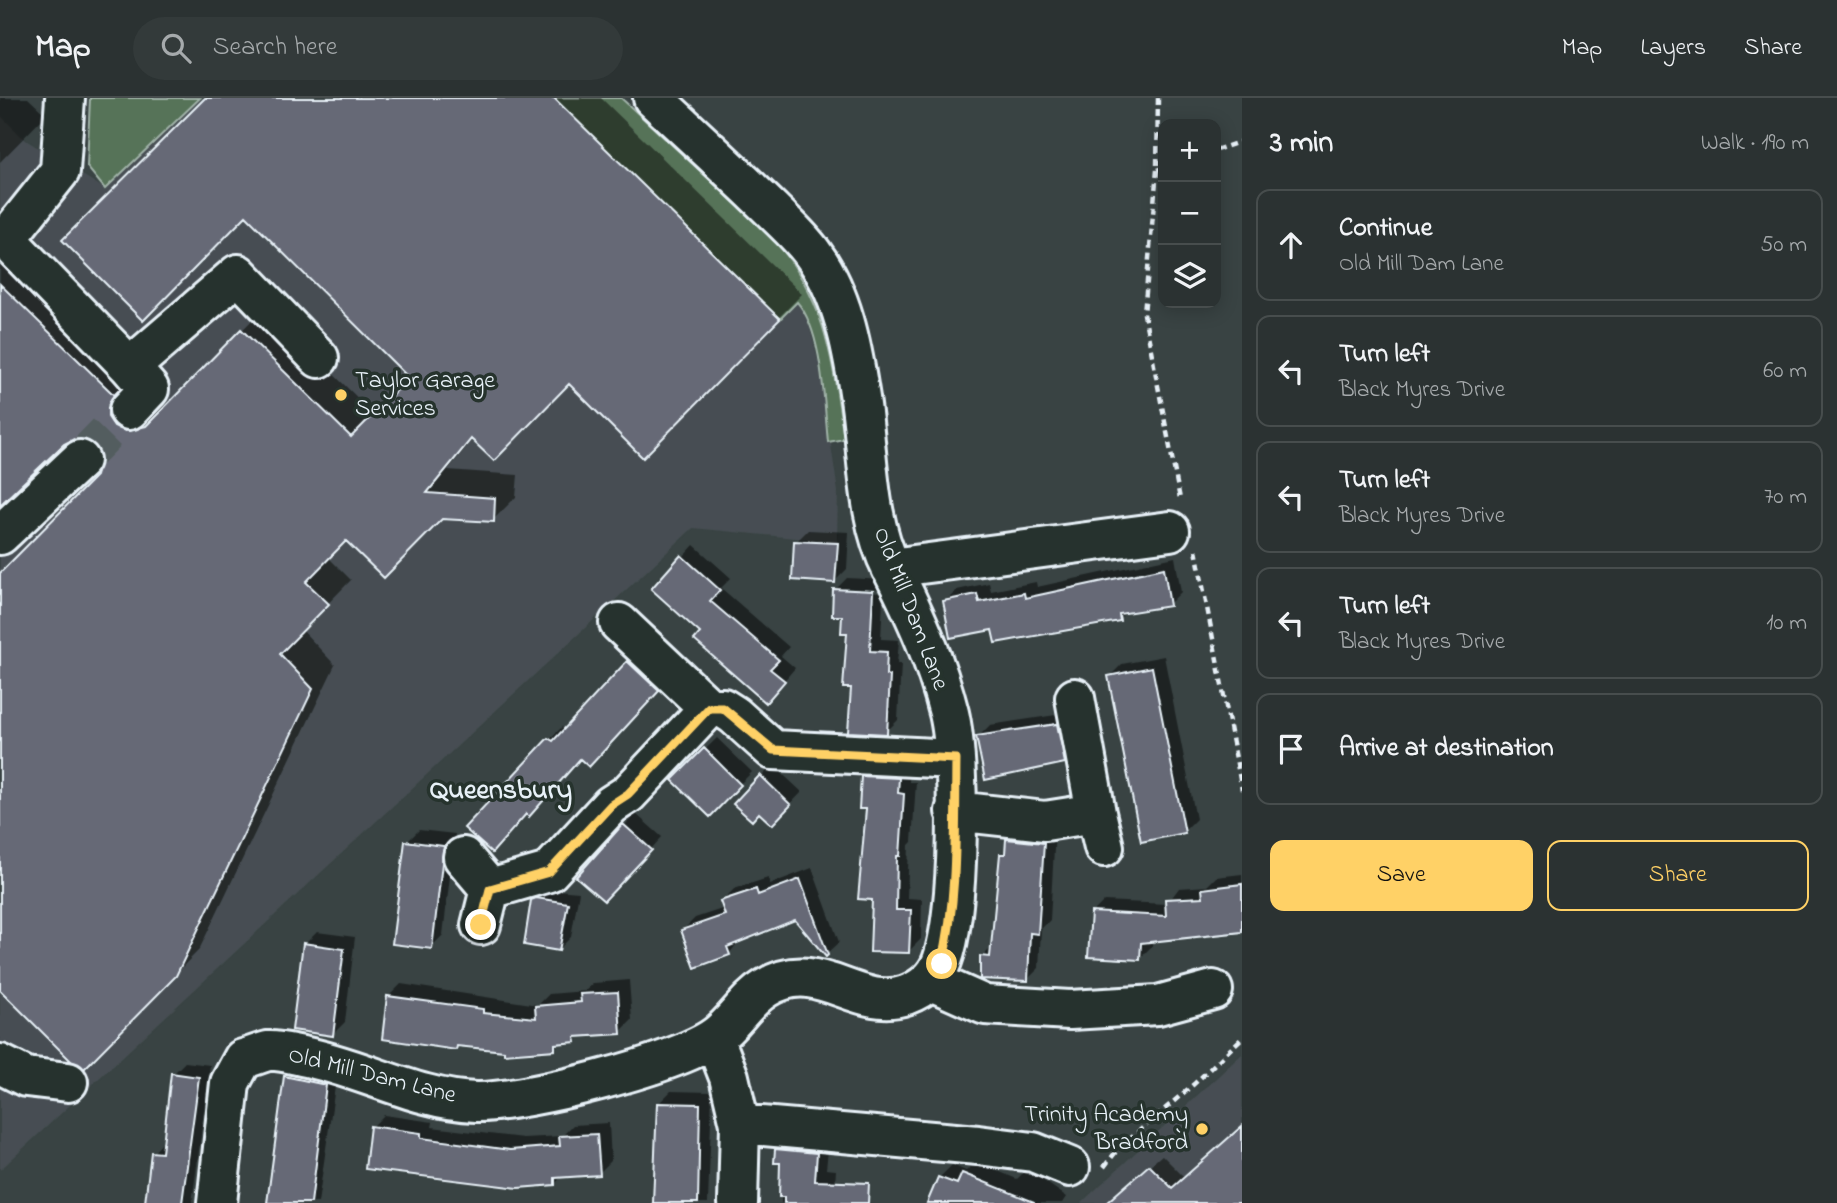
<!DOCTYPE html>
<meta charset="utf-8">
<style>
body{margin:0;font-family:"Indie Flower",sans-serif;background:#333a3a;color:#f1f3f6}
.controls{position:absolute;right:21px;top:21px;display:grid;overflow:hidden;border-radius:14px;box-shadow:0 4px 18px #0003}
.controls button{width:63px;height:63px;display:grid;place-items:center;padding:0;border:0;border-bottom:2px solid #474d4d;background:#2b3232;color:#f1f3f6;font:35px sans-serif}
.stop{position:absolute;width:21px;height:21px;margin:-16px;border:5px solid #ffd166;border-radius:50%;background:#fff}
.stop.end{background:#ffd166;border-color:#fff;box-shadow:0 2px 7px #0008}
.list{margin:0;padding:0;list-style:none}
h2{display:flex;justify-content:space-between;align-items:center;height:91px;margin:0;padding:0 28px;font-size:30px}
h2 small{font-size:23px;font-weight:400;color:#a6aaac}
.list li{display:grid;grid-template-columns:46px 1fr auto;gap:21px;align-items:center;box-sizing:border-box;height:112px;margin:0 14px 14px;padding:0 14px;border:2px solid #474d4d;border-radius:14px}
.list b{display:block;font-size:26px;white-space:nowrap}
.list p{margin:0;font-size:23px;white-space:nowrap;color:#a6aaac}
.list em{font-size:23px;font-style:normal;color:#a6aaac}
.actions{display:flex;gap:14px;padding:21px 28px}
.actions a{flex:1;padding:16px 0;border:2px solid #ffd166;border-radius:14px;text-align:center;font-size:24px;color:#ffd166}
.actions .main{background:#ffd166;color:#111}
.icon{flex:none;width:38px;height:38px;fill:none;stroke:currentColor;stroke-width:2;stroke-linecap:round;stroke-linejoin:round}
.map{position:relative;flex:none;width:1242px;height:1105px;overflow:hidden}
header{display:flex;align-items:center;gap:42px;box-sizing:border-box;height:98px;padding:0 35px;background:#2b3232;border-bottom:2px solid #474d4d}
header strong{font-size:33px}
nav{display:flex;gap:38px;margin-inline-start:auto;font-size:24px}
.search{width:490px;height:63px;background:#333a3a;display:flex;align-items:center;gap:18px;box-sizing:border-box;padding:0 24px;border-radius:38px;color:#a6aaac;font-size:26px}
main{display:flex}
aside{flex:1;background:#2b3232}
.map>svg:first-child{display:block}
.built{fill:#464e52}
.green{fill:#577359;stroke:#a0b2a8;stroke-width:2}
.shadow{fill:#0007;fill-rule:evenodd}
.building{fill:#666976;stroke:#e8f1f8;stroke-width:2}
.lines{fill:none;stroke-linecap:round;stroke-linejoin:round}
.minor-tunnel{stroke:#535d5e;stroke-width:38;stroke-dasharray:38 19;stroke-linecap:butt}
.minor-casing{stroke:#e8f1f8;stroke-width:44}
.path{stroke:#e8f1f8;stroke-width:4.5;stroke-dasharray:7 5;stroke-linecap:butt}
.minor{stroke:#26332d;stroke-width:38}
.route{stroke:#ffd166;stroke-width:9}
.poi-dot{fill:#ffd166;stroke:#26332d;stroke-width:2.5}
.labels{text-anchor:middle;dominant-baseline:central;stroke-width:7;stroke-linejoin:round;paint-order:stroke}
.poi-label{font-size:24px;fill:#e8f1f8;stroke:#26332d;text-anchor:start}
.street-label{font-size:24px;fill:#e8f1f8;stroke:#26332d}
.quarter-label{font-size:28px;font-weight:bold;fill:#e8f1f8;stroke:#26332d}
</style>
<header>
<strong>Map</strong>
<div class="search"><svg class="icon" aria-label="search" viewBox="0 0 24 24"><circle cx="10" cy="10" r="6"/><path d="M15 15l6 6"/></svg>Search here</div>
<nav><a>Map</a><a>Layers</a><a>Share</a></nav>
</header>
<main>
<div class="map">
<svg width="1242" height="1105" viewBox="0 0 1242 1105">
<rect width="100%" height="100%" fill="#394343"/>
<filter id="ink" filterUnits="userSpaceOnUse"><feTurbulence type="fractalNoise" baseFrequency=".0143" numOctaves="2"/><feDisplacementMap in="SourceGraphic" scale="14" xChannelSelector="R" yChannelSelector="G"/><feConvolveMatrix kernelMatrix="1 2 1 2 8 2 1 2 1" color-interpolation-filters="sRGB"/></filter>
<g filter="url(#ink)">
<path class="built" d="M200,0H554L779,221L797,204L806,214L819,266L838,394L837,444L693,430L0,1072V17L24,41L105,91Z
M1242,956V1105H1081Z"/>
<path class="green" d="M90,0H200L105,91L87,69Z
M554,0H621L774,141C828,205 832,262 844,341L828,344C824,306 823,233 797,204L780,221Z"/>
<path class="shadow" d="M0,0H28L46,17L0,64Z
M208,0H601L802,196L643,357L569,284L473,341L448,372L518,377L516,399L493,422L441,419L346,440L328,459L351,482L302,532L335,567L199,852L84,968L0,890V478L98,378L103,358L98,346L86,339H74L63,345L0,408V140L147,310H159L170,305L265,209L375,317L412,280Z
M808,432L849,434L847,471L835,483L796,444Z
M694,447L731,480L721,490L789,549L781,558L795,570L777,591L703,535L683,459Z
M1175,459L1181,494L1169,506L1127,513L1119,521L994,530L945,504L957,492L989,485L991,493L1036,484L1037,489Z
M847,480L884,482L881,541L899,542L897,566H901L898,622L886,634L852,588L849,534L835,492ZM844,490L882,492V495L844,493Z
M640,552L670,580L601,655L581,659L527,715L466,730L550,641L562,629L565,632Z
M1164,558L1196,721L1184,733L1110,578L1122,566Z
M1069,615L1076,651L1064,664L978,639L990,627Z
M717,640L752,674L710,716L674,682Z
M773,667L802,694L772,725L761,679Z
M875,667L910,669L909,684H916L912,744L909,747L907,800L922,801L921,841L909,853L874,800L863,679Z
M636,716L662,739L616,789L624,728Z
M1020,729L1055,733L1050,822L1041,831L1039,870L1027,882L982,859L993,848L1002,756L1007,751L1008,741Z
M419,732L455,736L443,837L431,849L407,744Z
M812,770L839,844L826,856L796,820L740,842L729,856L683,832L695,820L725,810L722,803L734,791L768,780L770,786Z
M1242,776V832L1152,842V848L1140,860L1092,815L1104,803L1167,806L1179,790L1207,788L1216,779Z
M544,791L579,794L571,839L559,851L532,803Z
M317,834L355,839L345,924L333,936L305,846Z
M629,882L632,922L620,934L580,937L575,943L561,944L554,950L506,951L460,946L456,950L389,898L401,886L538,907L549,896L585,893L594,885Z
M185,964L210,967L192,1105H145L153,1055L165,1042L173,976Z
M298,967L337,975L318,1105H267L286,979Z
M671,993L712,994L708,1105H655L659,1005Z
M384,1017L433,1024L432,1029L523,1040L562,1038L573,1027L609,1025L611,1063L599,1075L563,1077L555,1086L372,1029Z
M1242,1029V1105H1124L1134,1081L1162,1057L1185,1080Z
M788,1040L829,1043L826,1071L836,1072L834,1105H781L782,1064L776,1052Z
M976,1064L1017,1081L1027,1071L1067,1099L1063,1105H929L940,1079L952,1067L966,1073Z"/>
<path class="building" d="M205,0H554L780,221L643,360L569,286L494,363L471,341L427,395L495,400L494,424L442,421L384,480L346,443L306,484L329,506L280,556L313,591L176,878L84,971L71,963L0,892V475L96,378L101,358L95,347L86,341H74L64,346L0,407V186L114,297L108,308V319L114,328L125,333L146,328L241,231L351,339L409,280L246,118L143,223L62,142Z
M794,443L838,445L835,485L792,482Z
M681,457L720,492L710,503L779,562L770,571L785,583L766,605L694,542L700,535L651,491Z
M1164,470L1170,508L1119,516L1120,523L995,545L992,532L950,540L943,503L977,496L979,504L1024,495L1025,500Z
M833,491L873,493L870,553L887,554L886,577L890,578L887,636L848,634L851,590H843L847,535H841L842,518H832Z
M627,563L659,593L589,669L580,661L529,719L526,716L492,755L464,730L548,640L553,643Z
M1152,569L1185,735L1141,744L1108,578Z
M1057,626L1065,665L985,682L976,638Z
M704,650L741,687L710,719L672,682Z
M760,677L791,707L772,727L759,715L752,723L733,706Z
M861,678L899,680L898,695L904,696L900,758H897L896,812H911L909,855L870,854L872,802L858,801L866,711H859Z
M623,726L652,752L604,803L576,779Z
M1006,741L1044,745L1038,836L1030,835L1028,883L980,881V858L990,859L1000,756H1005Z
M405,743L444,748L432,851L392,846Z
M800,781L828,857L826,859L795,822L727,849L730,857L695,870L681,832L725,817L720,803L756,791L758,797Z
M1242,786V834L1141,845L1140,862L1088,859L1091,814L1166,818L1165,801L1203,799L1202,791Z
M536,800L568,805L559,853L524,847L531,802Z
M303,845L344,851L333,938L292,932Z
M618,894L621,936L575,939L576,944L555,946V952L504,956V953L457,948L456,952L382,941L387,898L483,911V915L536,920L535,908L581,904L580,896Z
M171,975L199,979L182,1105H145L151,1054L162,1055Z
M284,978L326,987L311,1105H267Z
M657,1005L700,1006L698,1105H653Z
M370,1028L421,1035V1040L510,1052L560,1048L559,1038L597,1036L600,1077L555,1080V1087L518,1090L365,1071Z
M1242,1028V1105H1106L1149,1067L1172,1090Z
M775,1051L817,1055L815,1083L869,1085L868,1105H784V1099H779L780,1065H774Z
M962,1075L1034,1104V1105H927L938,1079L957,1086Z"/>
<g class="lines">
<path class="minor-tunnel" d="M80,362L129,312"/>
<g class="minor-casing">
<path id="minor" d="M65,0L60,73L6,141L130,269L238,176L319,260
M129,312L149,291L130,269
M0,437L80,362
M891,470L1170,433
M619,525L709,610
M955,713L1045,723L1096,715L1075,600
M1096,715L1104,749
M463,759L490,791L549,774L611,707L628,696L709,610H723L734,617L773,652L955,661
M481,827L490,791
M931,883L985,907L1070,912L1158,907L1213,892
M714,940L729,979L740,1026L738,1105
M0,966L26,979L68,984
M740,1026L978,1047L1033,1054L1070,1069
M217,1105L230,985L243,961C251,959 260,955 268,953C279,952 291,956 302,958C361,969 416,1002 476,1004C524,1005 679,966 716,938C735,924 746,902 766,890C819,857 856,914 906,897C922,891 936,880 942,863C960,815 961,666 949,615C936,563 916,519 892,471C865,418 869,352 859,294C852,248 842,195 813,156C802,140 786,126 772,112C733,74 693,37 653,0"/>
</g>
<path class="path" d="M1158,0L1157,72L1163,70
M1216,52L1242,43
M1157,72L1144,216L1180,401
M1196,452L1242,692
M1104,1069L1118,1051L1194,986L1242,940"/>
<use href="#minor" class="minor"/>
</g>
</g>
<g class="lines" filter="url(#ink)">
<path class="route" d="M481,827L490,791L549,774L611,707L628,696L709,610H723L773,652L956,661C955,729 958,799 942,866"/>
</g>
<g class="poi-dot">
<circle cx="341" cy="297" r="7"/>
<circle cx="1202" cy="1031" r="7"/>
</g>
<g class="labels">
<g class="poi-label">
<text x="355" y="283">Taylor Garage<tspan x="355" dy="28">Services</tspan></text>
<text x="1188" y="1017" text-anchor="end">Trinity Academy<tspan x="1188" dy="28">Bradford</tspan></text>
</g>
<g class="street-label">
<text transform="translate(910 511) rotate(69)">Old Mill Dam Lane</text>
<text transform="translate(372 978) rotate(14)">Old Mill Dam Lane</text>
</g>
<g class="quarter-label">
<text x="501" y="693">Queensbury</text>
</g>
</g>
</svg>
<div class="controls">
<button>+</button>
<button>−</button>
<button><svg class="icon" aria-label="layers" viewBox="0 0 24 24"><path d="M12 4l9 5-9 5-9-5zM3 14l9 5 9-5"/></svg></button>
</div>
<div class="stop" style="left:942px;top:866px"></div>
<div class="stop end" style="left:481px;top:827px"></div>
</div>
<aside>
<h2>3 min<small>Walk · 190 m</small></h2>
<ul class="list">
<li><svg class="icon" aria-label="ahead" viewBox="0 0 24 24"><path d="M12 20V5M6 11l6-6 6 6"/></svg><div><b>Continue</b><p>Old Mill Dam Lane</p></div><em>50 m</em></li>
<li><svg class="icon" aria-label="left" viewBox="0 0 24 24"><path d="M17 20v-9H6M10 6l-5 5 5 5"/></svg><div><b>Turn left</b><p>Black Myres Drive</p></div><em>60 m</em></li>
<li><svg class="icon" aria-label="left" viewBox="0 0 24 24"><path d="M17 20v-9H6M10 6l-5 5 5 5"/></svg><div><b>Turn left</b><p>Black Myres Drive</p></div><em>70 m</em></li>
<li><svg class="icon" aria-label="left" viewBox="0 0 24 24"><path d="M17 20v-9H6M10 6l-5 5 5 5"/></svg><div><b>Turn left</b><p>Black Myres Drive</p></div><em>10 m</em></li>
<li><svg class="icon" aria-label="arrive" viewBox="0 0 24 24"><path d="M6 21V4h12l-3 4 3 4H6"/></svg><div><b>Arrive at destination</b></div></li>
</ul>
<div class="actions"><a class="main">Save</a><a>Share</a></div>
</aside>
</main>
